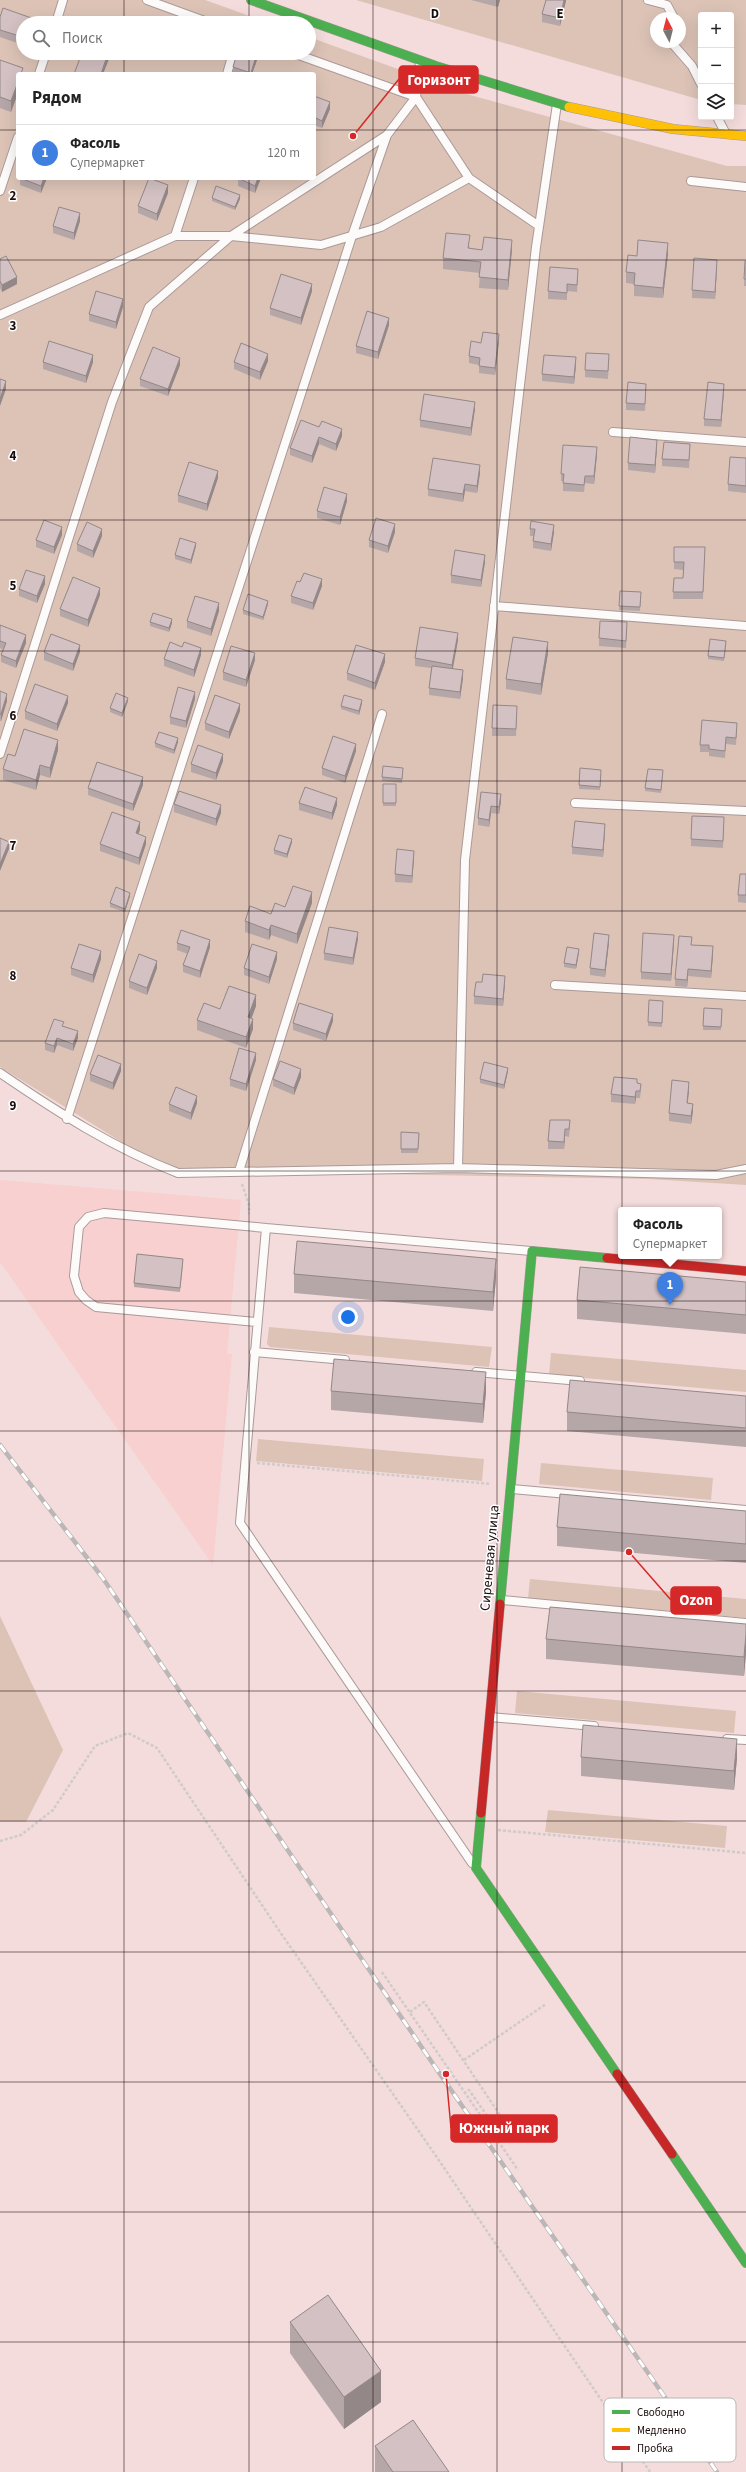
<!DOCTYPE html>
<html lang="ru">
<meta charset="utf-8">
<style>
body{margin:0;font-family:"Source Sans 3",sans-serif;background:#f6f6f6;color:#222}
.controls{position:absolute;right:12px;top:12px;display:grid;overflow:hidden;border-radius:4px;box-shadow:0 4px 16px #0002}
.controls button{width:36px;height:36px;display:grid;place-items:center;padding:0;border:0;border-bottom:1px solid #e0e0e0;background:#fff;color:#222;font:20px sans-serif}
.compass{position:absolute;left:650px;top:12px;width:36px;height:36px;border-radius:50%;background:#fff;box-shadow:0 4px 16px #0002;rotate:353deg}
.you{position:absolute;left:348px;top:1317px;width:14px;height:14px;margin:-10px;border:3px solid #fff;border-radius:50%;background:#1a73e8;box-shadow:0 0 0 6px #1a73e833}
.badge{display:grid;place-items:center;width:26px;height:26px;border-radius:50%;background:#7c3aed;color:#fff;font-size:13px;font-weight:700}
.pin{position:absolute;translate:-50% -33px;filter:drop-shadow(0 1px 2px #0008)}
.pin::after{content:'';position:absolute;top:21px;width:14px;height:12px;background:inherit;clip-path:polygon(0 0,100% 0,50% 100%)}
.popup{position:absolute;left:618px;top:1207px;width:104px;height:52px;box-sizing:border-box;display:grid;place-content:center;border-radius:4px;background:#fff;filter:drop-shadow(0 1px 3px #0005);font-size:13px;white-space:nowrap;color:#767676}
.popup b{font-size:15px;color:#222}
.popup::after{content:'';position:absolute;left:50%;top:100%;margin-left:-8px;border:8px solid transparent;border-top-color:#fff}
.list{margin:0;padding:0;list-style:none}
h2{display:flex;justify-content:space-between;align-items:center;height:52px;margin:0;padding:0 16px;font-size:17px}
h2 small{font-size:13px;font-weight:400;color:#767676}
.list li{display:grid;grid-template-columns:26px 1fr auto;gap:12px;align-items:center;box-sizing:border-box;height:56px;padding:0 16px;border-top:1px solid #e0e0e0}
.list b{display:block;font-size:15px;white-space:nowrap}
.list p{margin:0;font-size:13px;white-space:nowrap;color:#767676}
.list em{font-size:13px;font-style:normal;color:#767676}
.icon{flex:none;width:22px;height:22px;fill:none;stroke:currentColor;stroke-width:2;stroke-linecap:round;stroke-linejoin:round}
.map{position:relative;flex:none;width:746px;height:2472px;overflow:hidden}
.search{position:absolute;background:#fff;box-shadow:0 4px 16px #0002;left:16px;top:16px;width:300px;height:44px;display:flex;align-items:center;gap:10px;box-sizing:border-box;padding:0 14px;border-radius:22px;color:#767676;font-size:15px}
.panel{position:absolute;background:#fff;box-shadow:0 4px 16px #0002;left:16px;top:72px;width:300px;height:108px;border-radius:4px}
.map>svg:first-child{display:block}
.built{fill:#f7d0cf}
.green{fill:#dcc3b6;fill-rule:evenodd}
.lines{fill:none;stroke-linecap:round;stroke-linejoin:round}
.lane-casing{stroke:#ab9999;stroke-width:10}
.fast-casing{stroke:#ab9999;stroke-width:10}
.slow-casing{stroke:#ab9999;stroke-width:10}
.jam-casing{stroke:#ab9999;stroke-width:10}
.path{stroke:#d0caca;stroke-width:2.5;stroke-dasharray:3 2;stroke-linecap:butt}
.lane{stroke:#fdfafa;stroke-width:8}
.fast{stroke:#4caf50;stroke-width:9}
.slow{stroke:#ffc107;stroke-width:9}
.jam{stroke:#c62828;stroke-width:9}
.rail-casing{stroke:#bcb7b7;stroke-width:4.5}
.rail{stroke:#fff;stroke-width:3;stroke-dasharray:9;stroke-linecap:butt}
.wall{fill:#b5a6a8}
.shaded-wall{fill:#948788}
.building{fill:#d3c1c3;stroke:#948788}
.grid{fill:none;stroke:#1b0c0c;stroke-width:1;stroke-opacity:0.55}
.labels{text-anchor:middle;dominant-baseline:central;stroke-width:3;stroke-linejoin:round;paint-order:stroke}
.street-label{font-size:14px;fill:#1b0c0c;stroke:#fff}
.key{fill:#fff;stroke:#bbb6b6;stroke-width:1}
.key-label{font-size:11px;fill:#1b0c0c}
.grid-label{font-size:13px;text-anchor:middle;font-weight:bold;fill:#1b0c0c;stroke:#fff;stroke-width:3;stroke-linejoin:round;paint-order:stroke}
.leader{fill:none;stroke:#d62828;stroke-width:1.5}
.callout-dot{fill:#d62828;stroke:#fff;stroke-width:1.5}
.callout{fill:#d62828;stroke:#d62828;stroke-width:1.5}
.callout-label{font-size:15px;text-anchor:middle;font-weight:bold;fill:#fff}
</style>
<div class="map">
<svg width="746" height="2472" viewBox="0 0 746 2472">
<rect width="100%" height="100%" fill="#f4dcdc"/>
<path class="built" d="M0,1180L241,1200L227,1354H232L213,1565L0,1262Z"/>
<path class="green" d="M0,0H205L269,23H23V53H309V37L470,95L727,166H746V1185L648,1179L167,1170L0,1067ZM18,74H314V178H18Z
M356,0H746V105L731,104V15H701V100ZM656,18H680V42H656Z
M269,1327L492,1347L489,1367L270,1347L267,1344Z
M551,1353L746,1370V1392L549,1375Z
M258,1439L484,1459L482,1481L256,1461Z
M541,1463L713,1478L711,1500L539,1484Z
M530,1579L746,1599V1618L528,1598Z
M0,1616L63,1750L26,1822H0Z
M517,1691L736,1711L734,1733L515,1713Z
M548,1810L727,1826L725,1848L545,1832Z"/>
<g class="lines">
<g class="lane-casing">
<path id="lane" d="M147,0L210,23
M648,0L667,5L674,18
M56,23L63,0
M671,42L692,66L701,84
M39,74L46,53
M227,74L233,53
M717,117L725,132
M469,178L539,226
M691,181L746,187
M0,191L18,137
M175,236L194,178
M0,315L175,236H231L321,245L381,227L469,178L416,97L293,53
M613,432L746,442
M494,606L746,626
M0,754L112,402L149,307L231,236L387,135
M575,803L746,811
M555,985L746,996
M0,1073C57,1112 113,1148 178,1173L458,1168L716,1175L746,1169
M67,1119L352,236L387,135L416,97L420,61
M458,1168L465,860L536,247L557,104
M239,1171L382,714
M257,1322L96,1307L86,1300L79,1292L74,1276L79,1227L88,1217L104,1213L266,1228
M254,1352L345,1360
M476,1372L580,1381
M512,1489L746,1510
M502,1600L746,1623
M490,1717L594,1726
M727,1739L746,1740
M472,1863L240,1523L266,1228L531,1251"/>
</g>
<g class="fast-casing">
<path id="fast" d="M251,0L436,66L569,107
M500,1604L532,1251L607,1258
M481,1813L476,1868L617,2074
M672,2154L746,2263"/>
</g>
<g class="slow-casing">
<path id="slow" d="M569,107L673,129L746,136"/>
</g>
<g class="jam-casing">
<path id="jam" d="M607,1258L746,1271
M481,1813L500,1604
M617,2074L672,2154"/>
</g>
<path class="path" d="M242,1184L249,1205V1214
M257,1463L491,1484
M498,1830L746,1853
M0,1841L21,1835L53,1810L95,1746L128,1733L157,1748L280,1932L434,2153L650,2472
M382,1972L518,2170
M410,2012L424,2002L504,2121L495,2127L469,2090L465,2093
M464,2060L546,2004"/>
<use href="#lane" class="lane"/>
<use href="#fast" class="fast"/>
<use href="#slow" class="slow"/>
<use href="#jam" class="jam"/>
<g class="rail-casing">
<path id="rail" d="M0,1445L102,1577L442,2077L717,2472"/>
</g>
<use href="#rail" class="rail"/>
</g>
<path class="wall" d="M471,0H500L498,7Z
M566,0L560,26L542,22V14Z
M0,17L40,23H23V45L0,37Z
M0,60L23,74H18V93L11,112L0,108Z
M257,60L252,74H233V67Z
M314,96L330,109L322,128L314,125Z
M20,178H47L41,193L20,185Z
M238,178H261L255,193L238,186Z
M168,193L157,221L138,213V206Z
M212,198L240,199L235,210L212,201Z
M80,221L74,240L53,233V226Z
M470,246L469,248L482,250H512L508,290L479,288L480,273L443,269V258Z
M668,254L663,298L634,296V284L626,283V272Z
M0,259L17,284L2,292L0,288Z
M745,261H746V286H744Z
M717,267L715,299L692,298V290Z
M578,276L577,292L567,291V300L548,299V291Z
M312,291L301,325L270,315V308Z
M123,307L116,329L89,321V314Z
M389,325L378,359L356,353V346Z
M499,341L495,375L479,373V365L469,363V356Z
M268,361L260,380L234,369V362Z
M609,361L608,379L585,377V370Z
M43,362H93L86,383L43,369Z
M180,365L168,396L140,386V379Z
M576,365L574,384L542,381V374Z
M646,391L645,411L626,410V403Z
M724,391L721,427L704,426V419Z
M475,409L471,436L420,427V420Z
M319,427L342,436L336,451L319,444L312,463L290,455V448Z
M657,447L655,473L628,470V463Z
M690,451L689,468L662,466V459Z
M597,454L594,484L585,483L584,492L563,491V481H561V474Z
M746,458V493L728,491V484Z
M480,473L477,493L465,491L463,502L428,496V489Z
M218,478L207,511L178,502V495Z
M347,501L340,525L317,518V511Z
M530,529L554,532L551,551L533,548V536H530Z
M395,532L388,553L369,547V540Z
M62,535L54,554L36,547V540Z
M102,536L93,558L77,551V544Z
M196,546L191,564L175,559V555Z
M674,547H705L703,599H673L674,578H683V570L674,569Z
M485,562L481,587L451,583V575Z
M300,582L322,586L313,610L291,603V596Z
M45,584L37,603L19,596V589Z
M620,591L641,592L640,611L619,610Z
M100,595L88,627L60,616V609Z
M268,604L263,620L243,614V610Z
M219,611L211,636L187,628V621Z
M150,622L172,623L169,632L150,626Z
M0,625L26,643L16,668L1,662V655L3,650L0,648Z
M627,630L626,648L599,646V638Z
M458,640L453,669L463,678L460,699L429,695V688L431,668L415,666V658Z
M726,645L724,661L708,659V656Z
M44,652H80L73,671L44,660Z
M548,653L541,695L506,689V679Z
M201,655L194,677L164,666V659Z
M255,660L246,687L223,680V672Z
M385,662L375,690L347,680V673Z
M0,691L7,701L1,721H0Z
M195,699L186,728L170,724V717Z
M128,701L122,717L110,712V708Z
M68,703L57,731L25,719V711Z
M362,703L359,715L341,709V706Z
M240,711L229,739L205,730V723Z
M517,713L516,736H492V728Z
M737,730L736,745L726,744L725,758L709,756V752H700V745Z
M178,742L174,754L155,747V743Z
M58,750L50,778L40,775L36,790L3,780V769L15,756Z
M356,751L345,783L322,775V768Z
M223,761L216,780L191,772V764Z
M601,770L600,790L579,789V785Z
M403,771L402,783L382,781V777Z
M663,774L661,793L645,791V788Z
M383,784H396V806H383Z
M143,785L133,811L88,795V788Z
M481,792L501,801L499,814L491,813L489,827L478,825V818Z
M299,803L337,805L332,820L299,810Z
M174,804L221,813L216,826L174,812Z
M724,825L723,848L691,846V839Z
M140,830L138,834L146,844L139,865L100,851V844Z
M605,831L603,857L572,854V847Z
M292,842L287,858L274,854V850Z
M414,858L412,883L395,882V874Z
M746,874V903L738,902V895Z
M130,896L125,912L110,907V903Z
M312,903L297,944L271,935L269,940L245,932V921L271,914L285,907Z
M358,939L353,965L324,960V953Z
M609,942L605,977L590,975V968Z
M674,942L671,981L641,979V972Z
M177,943L210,947L200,978L183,972V965L188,954L177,950Z
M691,945L713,954L711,978L688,976L687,987L675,986V979Z
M579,952L576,969L564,967V963Z
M101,959L93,983L71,975V968Z
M277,959L269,984L244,975V968Z
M157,968L147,995L129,988V981Z
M505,983L503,1006L474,1004V996Z
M663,1001L662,1027L648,1026V1022Z
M256,1006L251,1018L253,1029L246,1048L197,1030V1020L220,1009Z
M704,1008L722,1009L721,1030H703Z
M333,1021L326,1041L293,1030V1023Z
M64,1026L78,1038L73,1051L57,1045L54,1053L45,1050V1043Z
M256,1060L246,1091L230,1086V1079Z
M121,1071L113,1090L90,1081V1074Z
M508,1071L504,1089L480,1083V1079Z
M301,1077L294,1095L273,1086V1079Z
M637,1083L641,1091L640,1098H636L635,1104L611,1102V1094Z
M689,1090L687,1103L693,1111L691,1124L669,1121V1113Z
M197,1103L191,1120L169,1111V1104Z
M550,1120L570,1127L569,1137L565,1136L564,1149H548V1141Z
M401,1132L419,1133L418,1153H401Z
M183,1263L180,1292L134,1287V1283Z
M294,1274L496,1278L493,1311L294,1293Z
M746,1282V1334L577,1319V1300Z
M331,1391L486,1392L483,1423L331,1410Z
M746,1396V1447L567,1431V1412Z
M746,1511V1563L557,1546V1527Z
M746,1624V1653L744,1676L546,1659V1639Z
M581,1757L737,1758L734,1790L581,1776Z
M290,2322L381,2402L344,2429L290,2353Z
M375,2446L449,2472H375Z"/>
<path class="shaded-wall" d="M498,0H500L498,7Z
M564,0H566V1L560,26V18Z
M109,53V59L103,74H101Z
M257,53V60L252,74H251Z
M18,82V93L11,112V101Z
M330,102V109L322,128V121Z
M44,178H47L41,193V186Z
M258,178H261L255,193V186Z
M168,185V193L157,221V214Z
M240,195V199L235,210V207Z
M80,213V221L74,240V233Z
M512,240V250L508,290V280Z
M668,243V254L663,298V288Z
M717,260V267L715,299V292Z
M17,277V284L2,292V285Z
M312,284V291L301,325V318Z
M123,299V307L116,329V322Z
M389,318V325L378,359V352Z
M499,334V341L495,375V368Z
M268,354V361L260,380V372Z
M93,355V362L86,383V376Z
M576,357V365L574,384V377Z
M180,358V365L168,396V389Z
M6,381V389L0,406V399Z
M724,384V391L721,427V420Z
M475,402V409L471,436V428Z
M342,429V436L336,451V444Z
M319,437V444L312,463V456Z
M657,440V447L655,473V465Z
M597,447V454L594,484V476Z
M480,465V473L477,493V486Z
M218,471V478L207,511V504Z
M465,484V491L463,502V494Z
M347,494V501L340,525V517Z
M395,524V532L388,553V546Z
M554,525V532L551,551V544Z
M62,527V535L54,554V547Z
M102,529V536L93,558V551Z
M196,543V546L191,564V560Z
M485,555V562L481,587V580Z
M45,576V584L37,603V596Z
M322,579V586L313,610V603Z
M100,588V595L88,627V620Z
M268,601V604L263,620V617Z
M219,603V611L211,636V629Z
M172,619V623L169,632V628Z
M458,633V640L452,672V665Z
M26,635V643L16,668V661Z
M548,642V653L541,695V684Z
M80,645V652L73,671V664Z
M201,648V655L194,677V670Z
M255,653V660L246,687V680Z
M385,654V662L375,690V683Z
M463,670V678L460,699V692Z
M195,692V699L186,728V721Z
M7,694V701L1,721V714Z
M68,696V703L57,731V724Z
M128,698V701L122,717V713Z
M362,700V703L359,715V711Z
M240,704V711L229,739V732Z
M178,738V742L174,754V750Z
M58,740V750L50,778V768Z
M356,744V751L345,783V776Z
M223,754V761L216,780V773Z
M40,765V775L36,790V780Z
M143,777V785L133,811V804Z
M501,794V801L499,814V807Z
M337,798V805L332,820V813Z
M221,805V813L216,826V819Z
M491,806V813L489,827V820Z
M140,822V830L136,840V833Z
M605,824V831L603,857V850Z
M146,837V844L139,865V858Z
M292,839V842L287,858V854Z
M9,842V849L0,871V864Z
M414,851V858L412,883V876Z
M312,892V903L297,944V934Z
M130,893V896L125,912V909Z
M271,925V935L269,940V930Z
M358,932V939L353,965V958Z
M609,935V942L605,977V970Z
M674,935V942L671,981V974Z
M210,940V947L200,978V971Z
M713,946V954L711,978V971Z
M579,949V952L576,969V965Z
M101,951V959L93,983V975Z
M277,952V959L269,984V977Z
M157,961V968L147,995V988Z
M688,969V976L687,987V980Z
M505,976V983L503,1006V999Z
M256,995V1006L248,1028V1017Z
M333,1014V1021L326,1041V1034Z
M253,1019V1029L246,1048V1037Z
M78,1031V1038L73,1051V1044Z
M57,1038V1045L54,1053V1046Z
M256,1053V1060L246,1091V1084Z
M121,1064V1071L113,1090V1083Z
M508,1068V1071L504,1089V1085Z
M301,1069V1077L294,1095V1088Z
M689,1082V1090L687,1111V1103Z
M636,1091V1098L635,1104V1097Z
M197,1096V1103L191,1120V1113Z
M693,1104V1111L691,1124V1116Z
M565,1129V1136L564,1149V1142Z
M496,1259V1278L493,1311V1292Z
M486,1372V1392L483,1423V1404Z
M746,1634V1653L744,1676V1657Z
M737,1739V1758L734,1790V1771Z
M381,2371V2402L344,2429V2397Z"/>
<path class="building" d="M546,0H564L560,18L542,14Z
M3,8L40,21L39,23H23V37L0,30V17Z
M82,53H108L101,74H74Z
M237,53H257L251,73L233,67Z
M0,60L23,68L21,74H18V82L11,101L0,97Z
M314,96L330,102L322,121L314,117Z
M20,178H44L41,186Z
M149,178L168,185L157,214L138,206Z
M238,178H258L255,186Z
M216,186L240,195L235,207L212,198Z
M59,207L80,213L74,233L53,226Z
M446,233L470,235L468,248L482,250L484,237L512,240L508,280L479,277L481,262L443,258Z
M638,240L668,243L663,288L634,285L635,273L626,272L628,255L637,256Z
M6,256L17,277L2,285L0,281V259Z
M694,258L717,260L715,292L692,290Z
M745,261H746V279H744Z
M550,267L578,269L577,285L567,284V293L548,291Z
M281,274L312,284L301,318L270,308Z
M96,291L123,299L116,322L89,314Z
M367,311L389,318L378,352L356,346Z
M483,332L499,334L495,368L479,366L480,358L469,356L471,341L481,343Z
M49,341L93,355L86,376L43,362Z
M241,343L268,354L260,372L234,362Z
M153,347L180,358L168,389L140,379Z
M586,353L609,354L608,371L585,370Z
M544,355L576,357L574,377L542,374Z
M0,379L6,381L0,399Z
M628,382L646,384L645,404L626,403Z
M708,382L724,384L721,420L704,419Z
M424,394L475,402L471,428L420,420Z
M301,420L319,427L322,421L342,429L336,444L319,437L312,456L290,448Z
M630,437L657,440L655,465L628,463Z
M664,442L690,444L689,460L662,459Z
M563,445L597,447L594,476H585L584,485L563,483L564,474H561Z
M730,457L746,458V486L728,484Z
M433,458L480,465L477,486L465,484L463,494L428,489Z
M189,462L218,471L207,504L178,495Z
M324,487L347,494L340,517L317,511Z
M376,518L395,524L388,546L369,540Z
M44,520L62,527L54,547L36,540Z
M531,521L554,525L551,544L533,541L535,529H530Z
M87,522L102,529L93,551L77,544Z
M180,538L196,543L191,560L175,555Z
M674,547H705L703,592H673L674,578H683L684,562H674Z
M455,550L485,555L481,580L451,575Z
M26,570L45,576L37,596L19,589Z
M304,573L322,579L313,603L291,596L297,581L300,582Z
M73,577L100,588L88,620L60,609Z
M620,591L641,592L640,607L619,606Z
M248,594L268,601L263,617L243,610Z
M195,596L219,603L211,629L187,621Z
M153,613L172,619L169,628L150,622Z
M600,621L627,622L626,641L599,638Z
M0,625L26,635L16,661L1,655L6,643L0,641Z
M420,627L458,633L452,665L415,658Z
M51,634L80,645L73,664L44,652Z
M513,637L548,642L541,684L506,679Z
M710,639L726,641L724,658L708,656Z
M170,642L182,647L184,642L201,648L194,670L164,659Z
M356,645L385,654L375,683L347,673Z
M231,646L255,653L246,680L223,672Z
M432,666L463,670L460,692L429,688Z
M35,684L68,696L57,724L25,711Z
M178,687L195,692L186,721L170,717Z
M0,691L7,694L1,714H0Z
M116,693L128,698L122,713L110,708Z
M215,695L240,704L229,732L205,723Z
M344,695L362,700L359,711L341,706Z
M493,705L517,706L516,729L492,728Z
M702,720L737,723L736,738L726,737L725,751L709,749V745H700Z
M24,729L58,740L50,768L40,765L36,780L3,769L8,754L15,756Z
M159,732L178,738L174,750L155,743Z
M333,736L356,744L345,776L322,768Z
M198,745L223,754L216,773L191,764Z
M97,762L143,777L133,804L88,788Z
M383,766L403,768L402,779L382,777Z
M580,768L601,770L600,787L579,785Z
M648,769L663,770L661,790L645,788Z
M383,784H396V803H383Z
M305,787L337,798L332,813L299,803Z
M179,791L221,805L216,819L174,804Z
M481,792L501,794L499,807L491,806L489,820L478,818Z
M112,812L140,822L136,833L146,837L139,858L100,844Z
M692,816L724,817L723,841L691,839Z
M575,821L605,824L603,850L572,847Z
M279,835L292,839L287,854L274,850Z
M0,838L9,842L0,864Z
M397,849L414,851L412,876L395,874Z
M740,874H746V895H738Z
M293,886L312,892L297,934L271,925L269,930L245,921L250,906L271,914L275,903L285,907Z
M116,887L130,893L125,909L110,903Z
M329,927L358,932L353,958L324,953Z
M181,930L210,940L200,971L183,965L190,947L177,943Z
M594,933L609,935L605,970L590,968Z
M643,933L674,935L671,974L641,972Z
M679,936L692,937L691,945L713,946L711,971L688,969L687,980L675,979Z
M79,944L101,951L93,975L71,968Z
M252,944L277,952L269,977L244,968Z
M567,947L579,949L576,965L564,963Z
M139,954L157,961L147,988L129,981Z
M483,974L505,976L503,999L474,996L476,982H482Z
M229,986L256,995L248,1017L253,1019L246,1037L197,1020L204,1003L220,1009Z
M649,1000L663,1001L662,1023L648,1022Z
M299,1003L333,1014L326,1034L293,1023Z
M704,1008L722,1009L721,1027L703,1026Z
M54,1019L64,1022L62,1026L78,1031L73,1044L57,1038L54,1046L45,1043Z
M239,1048L256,1053L246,1084L230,1079Z
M98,1055L121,1064L113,1083L90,1074Z
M280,1061L301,1069L294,1088L273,1079Z
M484,1062L508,1068L504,1085L480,1079Z
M614,1077L637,1079V1083L641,1084L640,1091H636L635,1097L611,1094Z
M672,1080L689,1082L687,1103L693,1104L691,1116L669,1113Z
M176,1087L197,1096L191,1113L169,1104Z
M550,1120H570L569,1129H565L564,1142L548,1141Z
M401,1132L419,1133L418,1149H401Z
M297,1241L496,1259L493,1292L294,1274Z
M137,1254L183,1259L180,1288L134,1283Z
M580,1267L746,1282V1315L577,1300Z
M334,1359L486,1372L483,1404L331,1391Z
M570,1380L746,1396V1428L567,1412Z
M560,1494L746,1511V1544L557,1527Z
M550,1607L746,1624V1634L744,1657L546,1639Z
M583,1725L737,1739L734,1771L581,1757Z
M328,2295L381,2371L344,2397L290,2322Z
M413,2420L449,2472H393L375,2446Z"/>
<path class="grid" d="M124,0V23M249,0V23M373,0V2472M497,0V2472M622,0V2472M124,53V74M249,53V74M0,130H18M314,130H746M124,178V2472M249,178V2472M0,260H746M0,390H746M0,520H746M0,651H746M0,781H746M0,911H746M0,1041H746M0,1171H746M0,1301H746M0,1431H746M0,1561H746M0,1691H746M0,1821H746M0,1952H746M0,2082H746M0,2212H746M0,2342H746"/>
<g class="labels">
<g class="street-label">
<text transform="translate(490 1558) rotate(-85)">Сиреневая улица</text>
</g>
</g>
<rect x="604" y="2398" width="132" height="64" rx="6" class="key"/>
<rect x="612" y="2410" width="18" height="4" fill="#4caf50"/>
<rect x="612" y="2428" width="18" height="4" fill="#ffc107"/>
<rect x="612" y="2446" width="18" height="4" fill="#c62828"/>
<g class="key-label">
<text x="637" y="2416">Свободно</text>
<text x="637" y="2434">Медленно</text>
<text x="637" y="2452">Пробка</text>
</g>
<g class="grid-label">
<text x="435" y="18">D</text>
<text x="560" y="18">E</text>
<text x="13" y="200">2</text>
<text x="13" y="330">3</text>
<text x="13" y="460">4</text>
<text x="13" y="590">5</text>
<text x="13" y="720">6</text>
<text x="13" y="850">7</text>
<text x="13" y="980">8</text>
<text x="13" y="1110">9</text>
</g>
<path class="leader" d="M353 136L399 79M629 1552L671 1600M446 2074L451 2128"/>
<g class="callout-dot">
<circle cx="353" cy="136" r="4"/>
<circle cx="629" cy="1552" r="4"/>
<circle cx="446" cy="2074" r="4"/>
</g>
<g class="callout">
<rect x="399" y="66" width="79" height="27" rx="4"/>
<rect x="671" y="1587" width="50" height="27" rx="4"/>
<rect x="451" y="2115" width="106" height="27" rx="4"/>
</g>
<g class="callout-label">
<text x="439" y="85">Горизонт</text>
<text x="696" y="1605">Ozon</text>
<text x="504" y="2133">Южный парк</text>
</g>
</svg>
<div class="controls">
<button>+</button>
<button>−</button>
<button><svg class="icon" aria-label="layers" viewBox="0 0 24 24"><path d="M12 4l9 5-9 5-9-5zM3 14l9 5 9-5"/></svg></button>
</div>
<svg class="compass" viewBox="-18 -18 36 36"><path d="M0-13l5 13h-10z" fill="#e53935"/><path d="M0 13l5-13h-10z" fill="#767676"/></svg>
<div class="you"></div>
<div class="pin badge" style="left:670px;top:1305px;background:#3f7fe0">1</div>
<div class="popup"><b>Фасоль</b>Супермаркет</div>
<div class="search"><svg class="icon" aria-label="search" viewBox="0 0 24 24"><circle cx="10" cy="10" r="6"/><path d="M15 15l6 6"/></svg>Поиск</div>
<section class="panel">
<h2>Рядом<small></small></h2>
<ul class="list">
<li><span class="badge" style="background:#3f7fe0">1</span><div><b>Фасоль</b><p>Супермаркет</p></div><em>120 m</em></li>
</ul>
</section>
</div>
